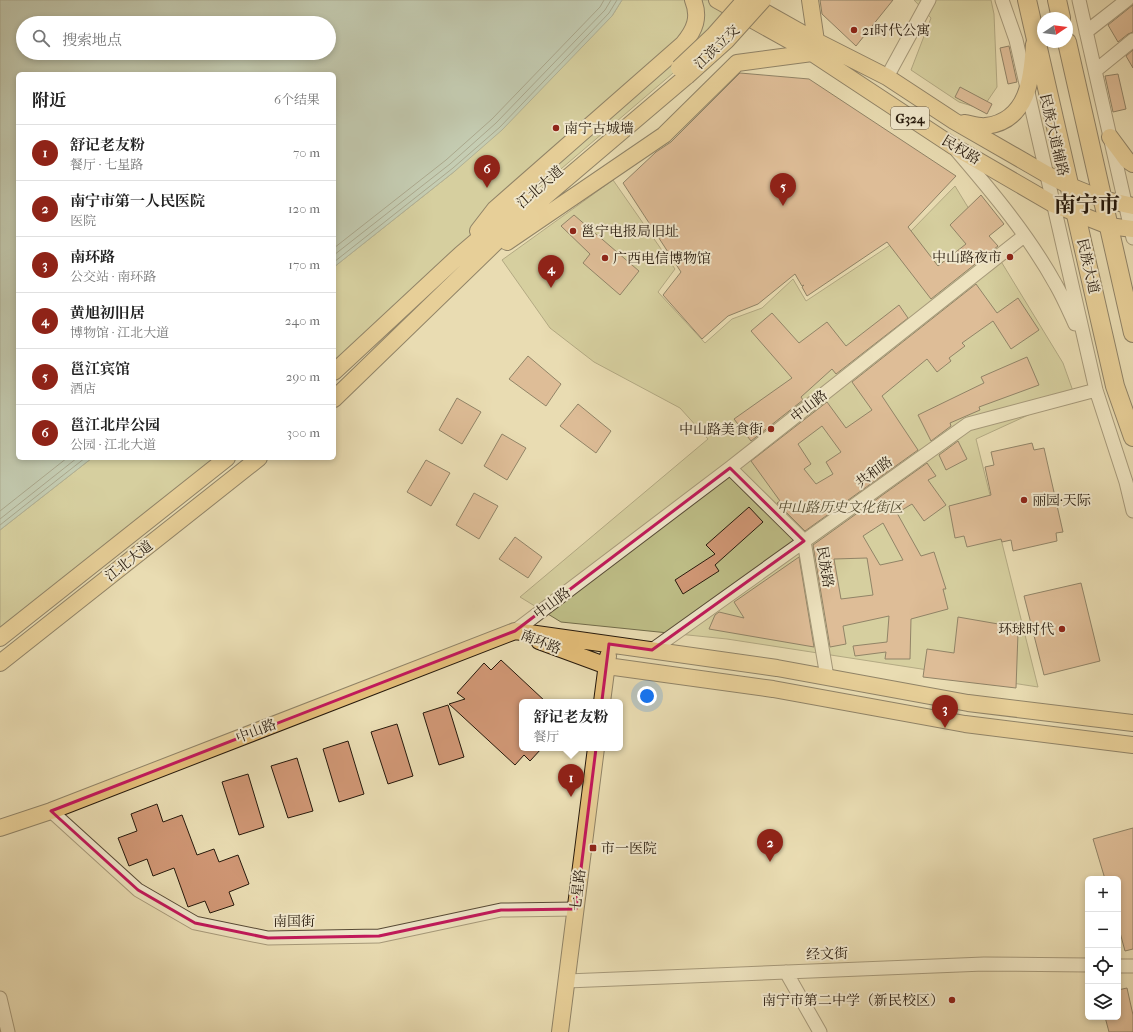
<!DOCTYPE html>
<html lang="zh">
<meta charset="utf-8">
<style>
body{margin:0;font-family:"IM FELL French Canon","Noto Serif SC",serif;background:#f2f2f2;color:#222}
.controls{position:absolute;right:12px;bottom:12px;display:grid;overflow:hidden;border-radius:6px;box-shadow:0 2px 6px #0003}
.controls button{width:36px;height:36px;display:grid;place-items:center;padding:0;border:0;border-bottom:1px solid #e0e0e0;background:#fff;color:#222;font:20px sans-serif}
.compass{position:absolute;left:1037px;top:12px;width:36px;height:36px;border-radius:50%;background:#fff;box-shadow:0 2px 6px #0003;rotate:77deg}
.you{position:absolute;left:647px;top:696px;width:14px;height:14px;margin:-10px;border:3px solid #fff;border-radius:50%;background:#1a73e8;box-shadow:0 0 0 6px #1a73e833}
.badge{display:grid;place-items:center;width:26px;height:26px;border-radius:50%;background:#8f2418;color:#fff;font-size:13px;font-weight:700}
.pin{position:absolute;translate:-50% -33px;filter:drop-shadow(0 1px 2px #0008)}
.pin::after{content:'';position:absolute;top:21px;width:14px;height:12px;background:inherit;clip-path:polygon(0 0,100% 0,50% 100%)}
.popup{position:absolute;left:519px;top:699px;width:104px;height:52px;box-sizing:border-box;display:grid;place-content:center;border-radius:6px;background:#fff;filter:drop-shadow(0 1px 3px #0005);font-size:13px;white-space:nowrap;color:#767676}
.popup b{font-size:15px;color:#222}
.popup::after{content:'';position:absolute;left:50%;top:100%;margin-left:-8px;border:8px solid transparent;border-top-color:#fff}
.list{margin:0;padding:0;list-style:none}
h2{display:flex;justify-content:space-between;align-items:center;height:52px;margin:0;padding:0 16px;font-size:17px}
h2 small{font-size:13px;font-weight:400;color:#767676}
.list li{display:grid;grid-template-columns:26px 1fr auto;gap:12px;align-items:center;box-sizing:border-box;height:56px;padding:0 16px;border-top:1px solid #e0e0e0}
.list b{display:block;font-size:15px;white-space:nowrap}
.list p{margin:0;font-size:13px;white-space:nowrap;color:#767676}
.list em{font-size:13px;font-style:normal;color:#767676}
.icon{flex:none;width:22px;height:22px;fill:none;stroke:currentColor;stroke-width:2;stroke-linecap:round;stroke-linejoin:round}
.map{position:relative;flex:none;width:1133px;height:1032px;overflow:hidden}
.search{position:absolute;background:#fff;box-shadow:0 2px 6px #0003;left:16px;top:16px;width:320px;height:44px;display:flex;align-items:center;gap:10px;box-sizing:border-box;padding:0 14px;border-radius:22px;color:#767676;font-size:15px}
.panel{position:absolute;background:#fff;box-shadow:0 2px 6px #0003;left:16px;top:72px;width:320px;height:388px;border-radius:6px}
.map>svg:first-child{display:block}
.green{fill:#bebe87;stroke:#726c4a}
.water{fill:#99bab4;stroke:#6b7a71;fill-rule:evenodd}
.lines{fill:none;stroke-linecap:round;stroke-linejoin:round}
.shore{stroke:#606a60;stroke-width:1}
.building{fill:#d09775;stroke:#26190c;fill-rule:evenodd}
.minor-casing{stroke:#574a36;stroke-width:15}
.major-casing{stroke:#26190c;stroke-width:18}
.highway-casing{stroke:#26190c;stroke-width:20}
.minor{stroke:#f1e8cd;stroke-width:13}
.major{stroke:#e4be79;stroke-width:16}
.highway{stroke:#e4be79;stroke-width:18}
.major-bridge-casing{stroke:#26190c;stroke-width:18;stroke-linecap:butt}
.major-bridge{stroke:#e4be79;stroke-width:16}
.marked{fill:none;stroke:#c2185b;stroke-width:3;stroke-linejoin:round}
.poi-dot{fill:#8f2418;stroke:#f1e8cd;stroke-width:1.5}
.labels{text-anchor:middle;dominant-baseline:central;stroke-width:4;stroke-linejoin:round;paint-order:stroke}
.shield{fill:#f1e8cd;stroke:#635746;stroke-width:1}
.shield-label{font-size:13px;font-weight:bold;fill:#26190c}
.poi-label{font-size:14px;fill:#26190c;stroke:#f1e8cd;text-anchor:start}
.street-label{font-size:14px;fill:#26190c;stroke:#f1e8cd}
.park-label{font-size:14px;font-style:italic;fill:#544b31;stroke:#f1e8cd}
.town-label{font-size:22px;font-weight:bold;fill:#26190c;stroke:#f1e8cd}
</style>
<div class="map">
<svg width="1133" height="1032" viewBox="0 0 1133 1032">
<rect width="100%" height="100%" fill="#e9dcb2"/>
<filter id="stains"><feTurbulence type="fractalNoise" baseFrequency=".005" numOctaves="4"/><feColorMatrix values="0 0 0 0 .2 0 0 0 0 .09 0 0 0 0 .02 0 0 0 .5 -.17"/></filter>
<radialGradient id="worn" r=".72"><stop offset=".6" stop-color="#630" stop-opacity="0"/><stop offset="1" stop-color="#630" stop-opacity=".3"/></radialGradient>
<path class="green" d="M622,0H745L679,68L520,204L334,372V267L455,171L612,16Z
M914,0H991L994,14L997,87L982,109L959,102L911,70L931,18Z
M613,180L675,269L658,292L705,343L732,319L762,308L793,279L806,301L910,232L955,186L1063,363L1074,394L976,439L1038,687L727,639L561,622L520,597L708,439L680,408L594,362L550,328L502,260Z
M92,458H227L0,638V530Z"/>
<path class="water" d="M0,0H622L612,16L502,130L455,171L334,267V74H18V458H92L0,530ZM23,23H329V53H23Z"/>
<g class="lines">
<path class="shore" d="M334,248L446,160L492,119L600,7L604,0
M334,255L450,164L496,123L605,10L611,0
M334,262L453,168L500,127L609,13L617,0
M0,511L67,458
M0,519L77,458
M0,525L85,458"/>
</g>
<path class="building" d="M820,0H893L856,46L822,14Z
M1133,5V32L1128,34L1118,42L1108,25Z
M1009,46L1017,82L1008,84L1000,48Z
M1133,50V68L1126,56Z
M740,73L809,79L956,176L908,227L938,266L966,244L950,225L981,195L1004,224L989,236L998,246L931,299L887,242L807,296L802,287L804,285L802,286L795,274L758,304L728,316L702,339L663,295L681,272L623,183L656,152L671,142Z
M1118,74L1126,109L1113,112L1105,76Z
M960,87L992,104L987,114L955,97Z
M574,215L639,271L620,295L583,263L590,254L561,226Z
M976,284L997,313L1018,298L1039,330L1011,349L993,321L962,343L965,346L949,358L951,361L937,372L927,359L882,396L918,450L805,531L777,503L780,501L751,461L827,402L846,428L872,410L852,382ZM822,426L841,452L826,462L833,474L816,484L804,469L811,464L798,444Z
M899,305L908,318L836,374L832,369L801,397L803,400L751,441L734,419L792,378L751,331L772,313L799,343L827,322L846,346Z
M528,356L561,384L546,406L509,379Z
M1027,357L1039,385L979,407L980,410L950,423L951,426L931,441L918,415L984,383L981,377Z
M457,398L481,412L462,444L439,430Z
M578,404L611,431L596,453L560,426Z
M502,434L526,448L507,480L484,466Z
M958,441L967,459L946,470L939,455Z
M1032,443L1034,450L1044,448L1063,532L1056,533L1057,541L1013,551L1011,540L1002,542L1001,539L967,547L964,536L955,538L949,506L991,495L985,467L994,465L991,452Z
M426,460L450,473L431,506L407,492Z
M927,463L936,476L928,480L946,505L924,521L912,504L897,513L921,556L934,552L946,589H943L948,609L911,619L910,659H885L886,652L855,656L853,646L887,642L889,616L843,626L846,644L830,647L813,545ZM883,523L903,560L880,565L863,536ZM867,558L873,595L841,599L834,559Z
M474,493L498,506L479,539L456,525Z
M749,507L763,522L715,565L719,571L683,594L675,580L715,554L706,545Z
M515,537L542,557L528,578L499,559Z
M799,557L814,647L709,629L715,615L719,612L744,618L734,602Z
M1081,583L1100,661L1044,675L1024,596Z
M958,617L1004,625L1003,631L1018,633L1016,688L923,677L927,649L954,653Z
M501,660L546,702H522V748H542L530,761L524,755L515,765L449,704L465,699L457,693L484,663L491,670Z
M448,705L464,757L439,765L423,713Z
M397,724L413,776L388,784L371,732Z
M348,741L364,794L339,802L323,749Z
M297,758L313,811L288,818L271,766Z
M248,774L264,827L239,835L222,782Z
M157,804L163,822L182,815L197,855L214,849L219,862L238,855L249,884L229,892L234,905L210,913L205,901L188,907L174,868L153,876L147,859L129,866L118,838L137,831L131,814Z
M1133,828V949L1125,951L1118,925V879H1105L1093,839Z
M1127,988L1133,1015V1032H1109L1105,1017H1118V990Z"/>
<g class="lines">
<g class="minor-casing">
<path id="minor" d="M1002,0L1016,40L1096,390L1126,482L1133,511
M1079,0L1133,238
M1086,32L1127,0
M1095,71L1133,40
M887,77L929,0
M957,151C993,193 1029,236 1056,285C1063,297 1069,311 1075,324
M730,468L804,541L827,677
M515,631L730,468L1024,236
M652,650L968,424L1096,390
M51,811L138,890L195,923L268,938L379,936L501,910L576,909
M1118,966H1133
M786,972L820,1032
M567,981L984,964L1088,965
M0,998L8,1032"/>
</g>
<g class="major-casing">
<path id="major" d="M717,0L812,53L953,146L1053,204L1109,226L1133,229
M810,0L816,41
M745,1L816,41L887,77L954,121L1046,174L1070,186L1102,199L1133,206
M964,123C971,124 979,127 986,126C1028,121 1032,78 1034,44
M1110,137L1127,160L1133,164
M478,231L495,209L683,44C695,30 700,17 693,0
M507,242L664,135L737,63L812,53
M334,372L461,254L529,196
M334,399L527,212L687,76
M0,638L227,458
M539,641L607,666L773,689L965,724L1133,745
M0,663L259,458
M602,702L608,656
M0,828L51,811L515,631L777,668L968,703L1133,723
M560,1032L596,748"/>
</g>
<g class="highway-casing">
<path id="highway" d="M1027,0L1115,386L1133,437
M1057,0L1061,18
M1067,42L1133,333"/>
</g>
<use href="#minor" class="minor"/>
<use href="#major" class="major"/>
<use href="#highway" class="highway"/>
<g class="major-bridge-casing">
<path id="major-bridge" d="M679,68L714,35L745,0
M687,76L727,40L763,0"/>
</g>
<use href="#major-bridge" class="major-bridge"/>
</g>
<path d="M0 0H1133V1032H0ZM730,468L804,541L652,650L609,644L576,909L501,910L379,936L268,938L195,923L138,890L51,811L515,631Z" fill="#e9dcb2" fill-opacity=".55" fill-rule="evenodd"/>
<path class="marked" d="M730,468L804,541L652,650L609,644L576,909L501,910L379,936L268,938L195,923L138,890L51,811L515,631Z"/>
<g class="poi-dot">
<circle cx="854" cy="30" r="4"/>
<circle cx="556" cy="128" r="4"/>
<circle cx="573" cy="231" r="4"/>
<circle cx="1010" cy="257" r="4"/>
<circle cx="605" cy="258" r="4"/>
<circle cx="771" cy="429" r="4"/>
<circle cx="1024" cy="500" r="4"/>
<circle cx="1062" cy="629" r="4"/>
<rect x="589" y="844" width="8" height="8" rx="2"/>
<circle cx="952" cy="1000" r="4"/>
</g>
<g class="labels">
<rect class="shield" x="891" y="107" width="38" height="22" rx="3"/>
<g class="shield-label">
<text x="910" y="118">G324</text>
</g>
<g class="poi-label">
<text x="862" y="30">21时代公寓</text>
<text x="564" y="128">南宁古城墙</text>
<text x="581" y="231">邕宁电报局旧址</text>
<text x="1002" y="257" text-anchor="end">中山路夜市</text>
<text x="613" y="258">广西电信博物馆</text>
<text x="763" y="429" text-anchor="end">中山路美食街</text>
<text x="1032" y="500">丽园·天际</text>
<text x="1054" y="629" text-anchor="end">环球时代</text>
<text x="601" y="848">市一医院</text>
<text x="944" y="1000" text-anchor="end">南宁市第二中学（新民校区）</text>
</g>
<g class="street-label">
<text transform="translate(717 47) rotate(-44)">江滨立交</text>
<text transform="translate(1054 135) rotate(77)">民族大道辅路</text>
<text transform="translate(961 150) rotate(31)">民权路</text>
<text transform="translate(540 187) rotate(-41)">江北大道</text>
<text transform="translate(1088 266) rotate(77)">民族大道</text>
<text transform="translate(809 406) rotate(-38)">中山路</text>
<text transform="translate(874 472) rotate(-36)">共和路</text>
<text transform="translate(129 561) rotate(-38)">江北大道</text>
<text transform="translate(825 567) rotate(81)">民族路</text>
<text transform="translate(552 603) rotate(-37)">中山路</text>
<text transform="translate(541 642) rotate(22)">南环路</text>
<text transform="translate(256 731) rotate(-21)">中山路</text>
<text transform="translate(578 890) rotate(-83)">七星路</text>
<text x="294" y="921">南国街</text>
<text transform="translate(827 954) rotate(-2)">经文街</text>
</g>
<g class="park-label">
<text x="840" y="507">中山路历史文化街区</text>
</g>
<g class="town-label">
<text x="1087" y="205">南宁市</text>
</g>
</g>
<rect width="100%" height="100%" filter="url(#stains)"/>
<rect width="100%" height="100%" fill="url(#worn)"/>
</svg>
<div class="controls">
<button>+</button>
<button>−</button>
<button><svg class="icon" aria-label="locate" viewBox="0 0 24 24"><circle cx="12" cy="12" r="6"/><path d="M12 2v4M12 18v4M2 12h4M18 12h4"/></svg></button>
<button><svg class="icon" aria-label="layers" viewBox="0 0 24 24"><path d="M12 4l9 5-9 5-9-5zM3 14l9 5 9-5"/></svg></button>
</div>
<svg class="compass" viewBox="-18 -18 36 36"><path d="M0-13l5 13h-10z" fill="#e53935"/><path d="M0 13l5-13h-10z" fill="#767676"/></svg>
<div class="you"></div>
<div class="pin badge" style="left:571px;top:797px">1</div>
<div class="popup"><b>舒记老友粉</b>餐厅</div>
<div class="pin badge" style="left:770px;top:862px">2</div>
<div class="pin badge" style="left:945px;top:728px">3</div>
<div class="pin badge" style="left:551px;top:288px">4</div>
<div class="pin badge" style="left:783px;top:206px">5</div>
<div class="pin badge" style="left:487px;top:188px">6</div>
<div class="search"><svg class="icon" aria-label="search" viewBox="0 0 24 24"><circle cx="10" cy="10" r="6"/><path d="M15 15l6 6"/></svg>搜索地点</div>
<section class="panel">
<h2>附近<small>6个结果</small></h2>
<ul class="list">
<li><span class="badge">1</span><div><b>舒记老友粉</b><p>餐厅 · 七星路</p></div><em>70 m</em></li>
<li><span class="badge">2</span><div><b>南宁市第一人民医院</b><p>医院</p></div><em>120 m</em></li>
<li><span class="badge">3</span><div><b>南环路</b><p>公交站 · 南环路</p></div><em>170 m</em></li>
<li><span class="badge">4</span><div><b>黄旭初旧居</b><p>博物馆 · 江北大道</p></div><em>240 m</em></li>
<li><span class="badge">5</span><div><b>邕江宾馆</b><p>酒店</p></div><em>290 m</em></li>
<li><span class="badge">6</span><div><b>邕江北岸公园</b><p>公园 · 江北大道</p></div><em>300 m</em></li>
</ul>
</section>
</div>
